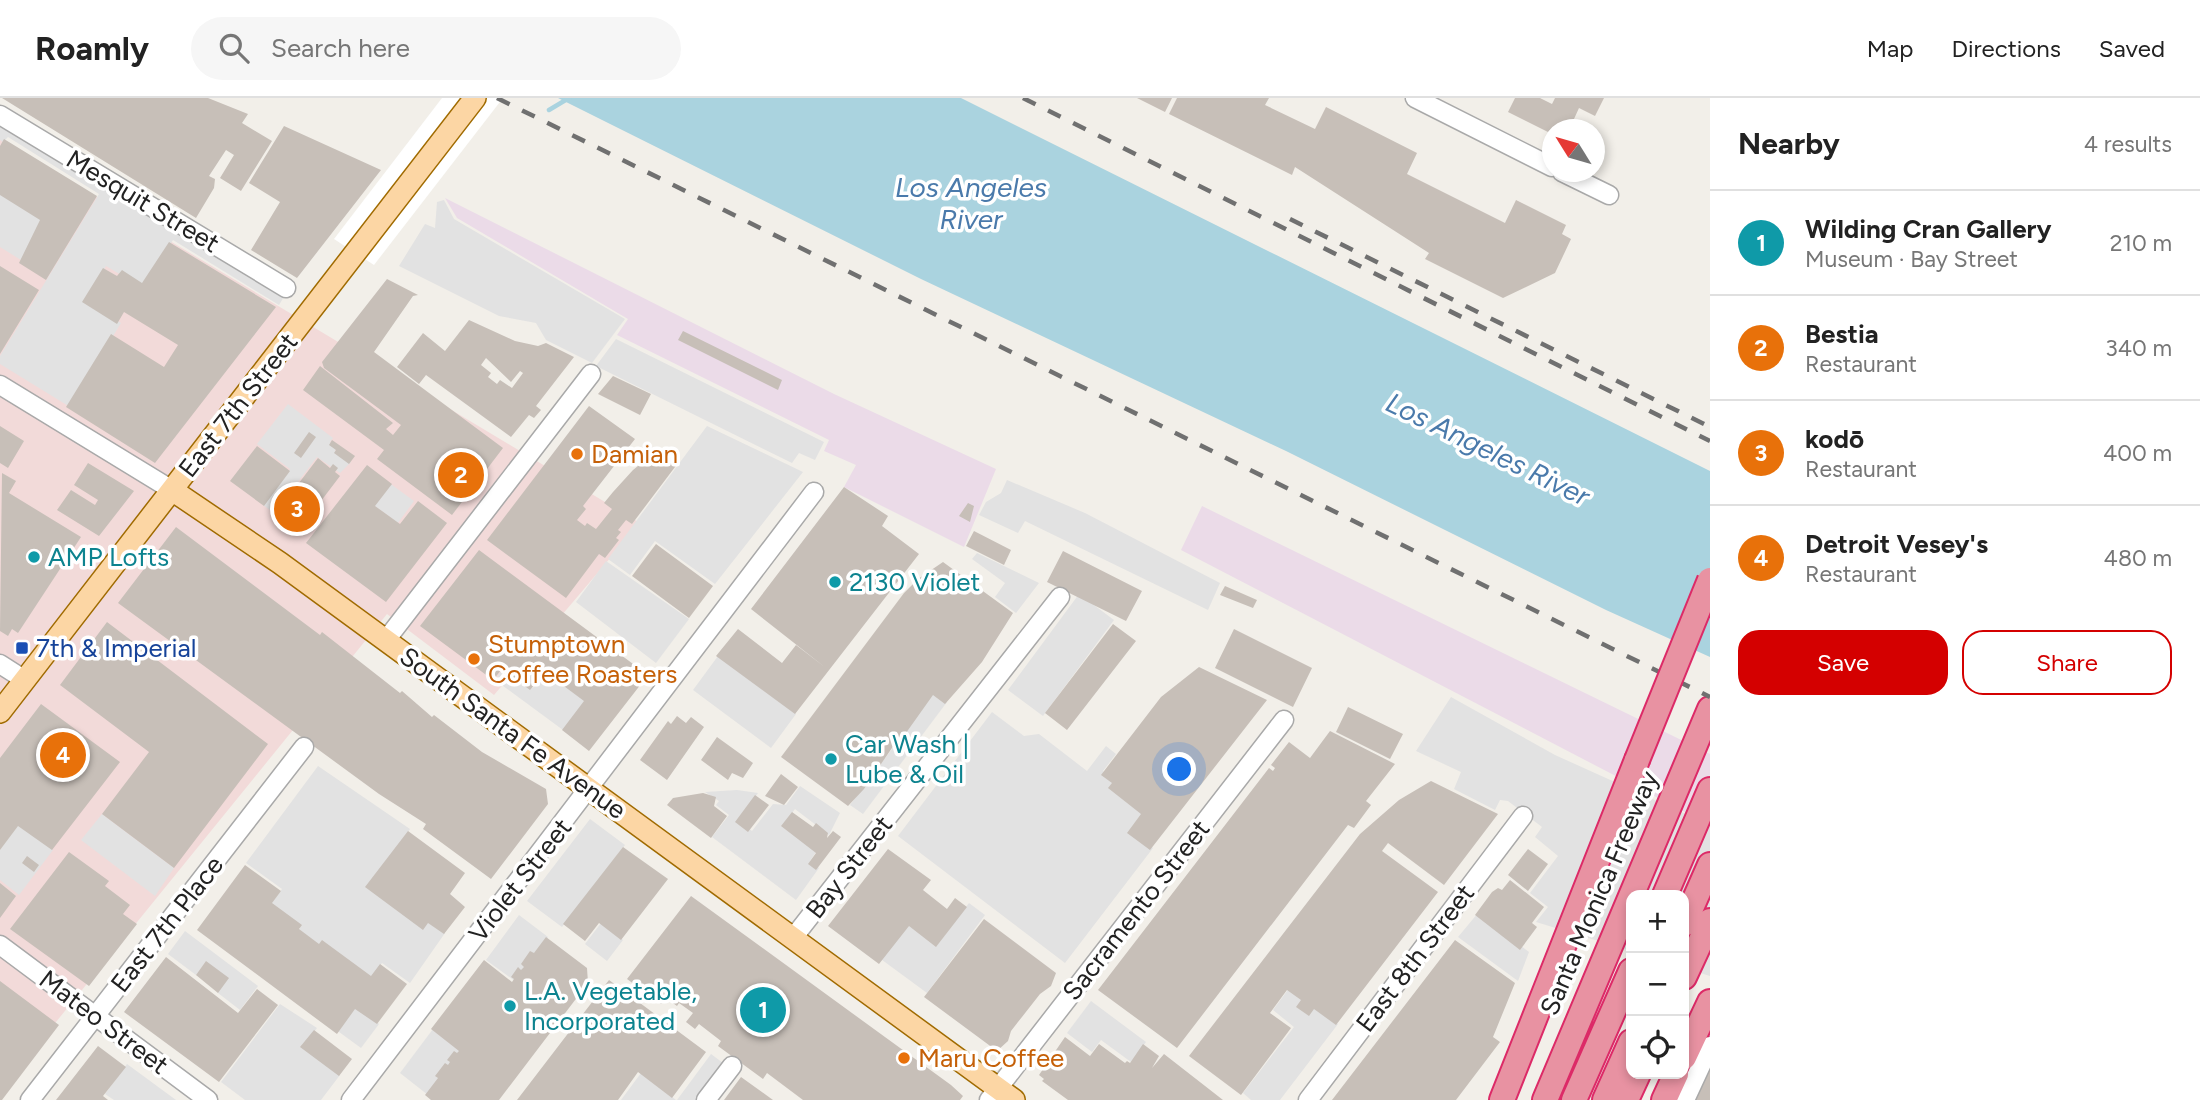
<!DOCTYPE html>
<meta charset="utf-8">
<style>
body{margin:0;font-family:Figtree,sans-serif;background:#f6f6f6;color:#222}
.controls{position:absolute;right:21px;bottom:21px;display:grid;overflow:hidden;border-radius:14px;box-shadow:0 4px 10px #0003}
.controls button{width:63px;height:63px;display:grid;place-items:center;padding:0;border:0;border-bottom:2px solid #e0e0e0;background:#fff;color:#222;font:35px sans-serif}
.compass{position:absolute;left:1542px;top:21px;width:63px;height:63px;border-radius:50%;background:#fff;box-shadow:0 4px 10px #0003;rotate:307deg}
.you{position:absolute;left:1180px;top:672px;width:24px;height:24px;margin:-18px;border:5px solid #fff;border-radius:50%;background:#1a73e8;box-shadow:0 0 0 10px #1a73e833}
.badge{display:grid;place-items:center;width:46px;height:46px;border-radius:50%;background:#d40000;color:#fff;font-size:23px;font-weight:700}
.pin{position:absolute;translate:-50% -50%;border:4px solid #fff;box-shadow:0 2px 7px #0006}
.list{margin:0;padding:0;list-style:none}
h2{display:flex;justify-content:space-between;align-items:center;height:91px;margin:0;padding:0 28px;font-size:30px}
h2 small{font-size:23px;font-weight:400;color:#767676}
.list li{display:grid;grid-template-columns:46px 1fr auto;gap:21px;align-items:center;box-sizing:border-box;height:105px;padding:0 28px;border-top:2px solid #e0e0e0}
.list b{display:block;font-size:26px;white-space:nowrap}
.list p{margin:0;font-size:23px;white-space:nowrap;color:#767676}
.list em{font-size:23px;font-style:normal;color:#767676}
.actions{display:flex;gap:14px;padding:21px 28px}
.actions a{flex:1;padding:16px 0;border:2px solid #d40000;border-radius:21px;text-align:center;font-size:24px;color:#d40000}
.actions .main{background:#d40000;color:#fff}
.icon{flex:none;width:38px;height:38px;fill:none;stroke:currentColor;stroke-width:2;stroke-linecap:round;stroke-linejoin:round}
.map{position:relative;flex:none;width:1710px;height:1002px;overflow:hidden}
header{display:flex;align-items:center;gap:42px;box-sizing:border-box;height:98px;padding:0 35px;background:#fff;border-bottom:2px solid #e0e0e0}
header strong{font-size:33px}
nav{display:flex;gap:38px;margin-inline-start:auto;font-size:24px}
.search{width:490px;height:63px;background:#f6f6f6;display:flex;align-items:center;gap:18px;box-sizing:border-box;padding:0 24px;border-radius:38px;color:#767676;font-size:26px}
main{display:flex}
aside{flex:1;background:#fff}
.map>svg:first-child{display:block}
.commercial{fill:#f2dad9}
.industrial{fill:#ebdbe8}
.parking{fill:#e2e2e2}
.water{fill:#aad3df}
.pier{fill:#fff}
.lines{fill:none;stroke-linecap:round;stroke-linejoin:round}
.stream{stroke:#aad3df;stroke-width:4.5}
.building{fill:#c7bfb8;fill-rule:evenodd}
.minor-casing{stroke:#a9a9a9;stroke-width:21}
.major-casing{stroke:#a06b00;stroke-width:24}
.highway-casing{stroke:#dc2a67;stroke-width:28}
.minor{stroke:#fff;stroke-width:18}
.major{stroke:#fcd6a4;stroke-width:21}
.highway{stroke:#e892a2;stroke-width:24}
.rail{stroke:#707070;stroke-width:4.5;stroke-dasharray:14 14;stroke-linecap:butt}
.highway-bridge-casing{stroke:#dc2a67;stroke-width:28;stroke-linecap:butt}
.highway-bridge{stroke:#e892a2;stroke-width:24}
.food-dot{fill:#e8710a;stroke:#fff;stroke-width:2.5}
.culture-dot{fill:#0f9aa8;stroke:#fff;stroke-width:2.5}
.transit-dot{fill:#1a4fb4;stroke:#fff;stroke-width:2.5}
.labels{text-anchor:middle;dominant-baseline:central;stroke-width:7;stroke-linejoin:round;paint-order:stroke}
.street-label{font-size:26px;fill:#222;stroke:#fff}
.food-label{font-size:26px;fill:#c56008;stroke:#fff;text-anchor:start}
.culture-label{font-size:26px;fill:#0d838f;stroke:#fff;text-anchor:start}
.transit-label{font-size:26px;fill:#164399;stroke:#fff;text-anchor:start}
.water-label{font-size:28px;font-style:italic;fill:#4a7aab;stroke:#fff}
</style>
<header>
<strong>Roamly</strong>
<div class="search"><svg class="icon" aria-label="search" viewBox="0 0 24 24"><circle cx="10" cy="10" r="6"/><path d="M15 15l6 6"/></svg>Search here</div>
<nav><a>Map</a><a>Directions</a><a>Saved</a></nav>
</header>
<main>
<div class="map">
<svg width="1710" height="1002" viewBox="0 0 1710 1002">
<rect width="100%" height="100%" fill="#f2efe9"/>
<path class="commercial" d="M0,41L640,425L494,597L387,516L0,993Z"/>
<path class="industrial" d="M445,100L834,296L996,371L964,449L844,389L856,367L824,353L829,342L617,237L628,221L457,120Z
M1202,408L1710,656V727L1181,452Z"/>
<path class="parking" d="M0,27L285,197L279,207L173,142L143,190L106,168L85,202L121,225L70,309L0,266V258L99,96L8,39L3,44L0,42Z
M0,92L47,121L21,162L0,149Z
M444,102L454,121L625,221L592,265L546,242L536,225L499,218L399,168L425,126L435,130L437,104Z
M616,241L824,344L815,362L799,355L792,365L596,268Z
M288,306L333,340L330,344L337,349L335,353L351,364L340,375L317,359L274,415L263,407L290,371L257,346Z
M707,328L803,374L715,486L655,443L630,477L608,461Z
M1007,382L1085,415L1220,485L1208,512L1025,423L1018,435L979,417L986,404L1001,395Z
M388,384L414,403L398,425L372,406Z
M977,455L1039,485L1016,515L995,499L1005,485L972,461Z
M606,463L689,521L656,565L576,504Z
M1079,496L1114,522L1043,618L1008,592Z
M718,558L796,616L771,650L693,592Z
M504,569L533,590L546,572L586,602L563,632L495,582Z
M934,595L947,604L863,716L850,707Z
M1451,599L1555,657L1710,727V878L1684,870V797H1631V853L1536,824L1548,809L1530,795L1558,758L1535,739L1542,729L1508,703L1500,702L1495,712L1454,691L1461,674L1416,653Z
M992,614L1024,638L1039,636L1087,673L1106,648L1116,656L1103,673L1144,714L1130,733L1153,750L1065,865L898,738Z
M318,668L410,731L377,777L445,835L410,885L382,865L369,882L297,835L300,830L269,808L282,791L246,765Z
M800,688L840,715L829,737L795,711L784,725L818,751L810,763L819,770L796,802L712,739L729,717L716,707L719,703L705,694L737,692L758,695L738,722L752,733L773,706L786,707Z
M102,716L174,770L155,798L81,742Z
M590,721L625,747L562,829L527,803Z
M18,725L53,752L19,797L0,782V746Z
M969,805L985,817L927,895L874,856L902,819L938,846Z
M1478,815L1529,854L1518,883L1458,839Z
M519,817L548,839L515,883L486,862Z
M601,825L623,842L607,863L585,846Z
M185,833L258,888L240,912L218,895L206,864L196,877L168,856Z
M1290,889L1338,926L1280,1002H1251L1243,995L1294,929L1273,912Z
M1091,903L1146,944L1131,964L1101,942L1092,954L1067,935Z
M280,906L317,930L303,948L340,977L321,1002H245L221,984Z
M353,907L379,926L361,950L335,931Z
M433,931L462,952L428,997L400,975Z
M711,956L723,965L696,1002H677Z
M127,966L176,1002H114L105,996Z
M641,975L676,1002H621Z"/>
<path class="water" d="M558,0H961L1710,373V559L1606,512L1286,353L921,181Z"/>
<path class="pier" d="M442,0H503L374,167L334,141Z"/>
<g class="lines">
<path class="stream" d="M549,12L569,0"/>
</g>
<path class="building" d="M2,0H208L248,16L242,25L272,43L241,93L220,80L234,57L226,52L209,78L215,81L214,90L196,120Z
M1137,0H1172L1165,14Z
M1177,0H1269L1265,7L1315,31L1326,9L1417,55L1407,76L1505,125L1516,102L1566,127L1562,136L1571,141L1555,175L1503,200L1425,161L1429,155L1295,69L1292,77L1169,16Z
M1515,0H1540L1552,6L1555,0H1604L1595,18L1579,10L1569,32H1552V36L1508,14Z
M284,28L381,72L297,180L251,152L280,104L249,85Z
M4,41L97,98L46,182L19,165L40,122L0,97V48Z
M169,144L276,209L155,365L66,309L111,236L164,269L178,247L124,214L117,226L82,204L103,170L117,178L122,172L142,185Z
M0,168L39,192L0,256Z
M387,181L418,197L413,198L374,254L503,350L452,417L377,361L384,352L303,292L320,268L393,325L386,331L393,337L401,327L324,270L322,264Z
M469,222L515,243L538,248L546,245L574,259L536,308L541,312L534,320L529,317L511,339L426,277L419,286L397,269L423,235L445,253ZM486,260L511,284L520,273L523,275L512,290L500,282L497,286L488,279L491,275L481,267Z
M683,233L782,282L778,292L678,242Z
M613,278L651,296L640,317L598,296Z
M589,308L635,341L583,408L586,411L577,422L585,428L587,425L596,431L612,411L604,405L613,394L633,372L659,351L678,365L632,426L626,422L618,432L621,434L616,440L619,442L605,460L599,456L566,500L487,442Z
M0,328L24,343L8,370L0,365Z
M309,334L316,339L301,360L294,355Z
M332,342L355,358L349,366L334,355L336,352L329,347Z
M257,348L290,373L264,408L230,383Z
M318,360L330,370L333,366L338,370L335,374L340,378L296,436L273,419Z
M88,365L134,393L99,438L57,412L71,392L95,407L98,402L74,387Z
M367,367L392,386L375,408L400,426L418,403L447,425L386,504L306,445Z
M2,375L16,383L9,395L81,439L18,535L12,531L8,538L0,533Z
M844,389L888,418L882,428L919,456L795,616L716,558L738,531L782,565L796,547L826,570L751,511Z
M968,405L974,408L970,424L959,418Z
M176,429L320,537L322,534L400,595L402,593L432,619L434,617L482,654L546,691L548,706L491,781L423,731L426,726L379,696L118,505Z
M974,433L1011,452L1004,467L966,448Z
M656,446L713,488L689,520L632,478Z
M479,452L648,577L589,653L562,632L584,603L545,574L530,592L502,571L493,582L420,528Z
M1063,453L1142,493L1126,523L1047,484Z
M943,464L1013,515L982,564L945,606L933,597L896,649L894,647L864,691L848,708L781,659L904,495L918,481Z
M1225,488L1257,502L1253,510L1220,497Z
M107,524L268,646L174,770L102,716L149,654L60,587Z
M1113,526L1136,543L1067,632L1045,615Z
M1234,531L1312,570L1293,609L1215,570Z
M1199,569L1267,602L1150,752L1127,735L1141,716L1108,690L1112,685L1101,677L1161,599Z
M41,606L120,664L52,752L18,728L0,752V660Z
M1348,609L1403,636L1390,661L1336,634Z
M677,618L686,625L691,619L704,629L667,682L640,662L668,623L671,626Z
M1330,633L1395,666L1366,703L1371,707L1354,730L1348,727L1177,950L1098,892L1269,670L1273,673L1275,670L1271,667L1289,644L1310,660Z
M717,639L753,665L743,680L732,675L728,682L701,662Z
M781,676L798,689L784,707L765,698Z
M1431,683L1498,716L1444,787L1388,745L1382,753L1438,794L1336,927L1314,911L1309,918L1296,909L1301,902L1287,892L1270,915L1291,930L1241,997L1189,958L1360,736L1399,702Z
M703,695L716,699L714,708L727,718L711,740L667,707L673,700Z
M755,697L769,707L748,734L735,724Z
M792,714L813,729L816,725L828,735L827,740L833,733L841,739L816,772L808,766L816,755L781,728Z
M408,733L465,775L450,796L465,809L444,836L428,825L423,832L365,789Z
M623,749L668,781L621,842L599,825L585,843L563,826Z
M888,751L931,782L923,792L947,811L955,800L967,809L936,849L909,828L879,866L828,828Z
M1528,751L1548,766L1528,793L1508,777Z
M69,754L109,783L105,788L130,807L123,816L137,826L89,888L10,831Z
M27,758L39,767L34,774L22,765Z
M245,767L281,793L272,805L302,827L299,831L319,846L322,842L371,878L380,866L407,886L377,926L355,911L337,936L197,832Z
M1510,782L1544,809L1532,825L1537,829L1520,852L1475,817L1492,794L1498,790L1502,792Z
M0,785L16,798L0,820Z
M691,798L951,987L963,998L960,1002H803L767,975L763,981L718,948L721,943L699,926L695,931L686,924L693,915L679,905L677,908L666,900L661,906L627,881Z
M984,821L1056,875L1051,888L1040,896L1011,933L1008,943L997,953L924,899Z
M546,839L587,870L588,885L499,1002H431L425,997L438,980L435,978L445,965L448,967L450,964L447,962L454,953L457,955L459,953L431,931L484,862L512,884L514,881L511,879L518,869L521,872L524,869L521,866L530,853L534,855Z
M1455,842L1515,885L1493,939L1500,944L1456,1002H1332Z
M166,859L238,915L257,891L278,907L219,984L124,914Z
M206,863L229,880L218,895L196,877Z
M609,882L706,954L672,1000L638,974L618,1002H517Z
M0,883L59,927L2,1002H0Z
M314,932L352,961L339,978L300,949Z
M1065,939L1090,958L1099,946L1125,965L1127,963L1130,965L1143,946L1159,958L1152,970L1164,956L1223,1002H1068L1042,983L1044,981L1039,977Z
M98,948L126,969L103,998L108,1002H56Z
M1710,971V1002H1695Z
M741,979L773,1002H724Z"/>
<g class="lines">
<g class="minor-casing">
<path id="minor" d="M1415,0L1552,69
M0,17L286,190
M1562,74L1609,97
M0,287L172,392
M386,542L591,276
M0,566L25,582
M793,840L1060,499
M0,847L208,1002
M30,1002L304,649
M351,1002L814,394
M706,1002L732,968
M989,1002L1284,622
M1308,1002L1523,718
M1685,1002L1710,948"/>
</g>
<g class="major-casing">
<path id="major" d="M172,392L280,465L1014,1002
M0,614L475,0"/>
</g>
<g class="highway-casing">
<path id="highway" d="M1665,797L1710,692
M1684,826L1710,767
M1684,879L1710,823
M1684,959L1710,904
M1502,1002L1637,662
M1545,1002L1710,611
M1574,1002L1631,873
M1605,1002L1631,944
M1626,1002L1638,976
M1664,1002L1676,976"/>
</g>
<use href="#minor" class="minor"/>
<use href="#major" class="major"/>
<use href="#highway" class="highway"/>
<path class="rail" d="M497,0L1710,599
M1023,0L1710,343
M1290,121L1710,329"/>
<g class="highway-bridge-casing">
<path id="highway-bridge" d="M1637,662L1710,482"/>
</g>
<use href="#highway-bridge" class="highway-bridge"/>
</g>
<g class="food-dot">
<circle cx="577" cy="356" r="7"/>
<circle cx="474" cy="561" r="7"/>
<circle cx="904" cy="960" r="7"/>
</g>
<g class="culture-dot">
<circle cx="34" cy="459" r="7"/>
<circle cx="835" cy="484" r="7"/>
<circle cx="831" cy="661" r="7"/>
<circle cx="510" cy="908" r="7"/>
</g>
<rect class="transit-dot" x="15" y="543" width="14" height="14" rx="3.5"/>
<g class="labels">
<g class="street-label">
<text transform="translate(143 103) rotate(31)">Mesquit Street</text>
<text transform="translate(238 307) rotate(-52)">East 7th Street</text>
<text transform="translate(513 635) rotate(36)">South Santa Fe Avenue</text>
<text transform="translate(849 769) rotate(-52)">Bay Street</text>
<text transform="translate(520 782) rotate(-52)">Violet Street</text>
<text transform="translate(1599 795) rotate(-67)">Santa Monica Freeway</text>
<text transform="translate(1136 812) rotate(-52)">Sacramento Street</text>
<text transform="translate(167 826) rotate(-52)">East 7th Place</text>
<text transform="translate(1415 860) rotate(-53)">East 8th Street</text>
<text transform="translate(104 924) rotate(37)">Mateo Street</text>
</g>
<g class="food-label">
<text x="591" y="356">Damian</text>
<text x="488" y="546">Stumptown<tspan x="488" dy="30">Coffee Roasters</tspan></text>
<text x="918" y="960">Maru Coffee</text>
</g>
<g class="culture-label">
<text x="48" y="459">AMP Lofts</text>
<text x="849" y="484">2130 Violet</text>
<text x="845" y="646">Car Wash |<tspan x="845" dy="30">Lube &amp; Oil</tspan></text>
<text x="524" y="893">L.A. Vegetable,<tspan x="524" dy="30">Incorporated</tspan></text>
</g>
<g class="transit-label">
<text x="36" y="550">7th &amp; Imperial</text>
</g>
<g class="water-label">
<text x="971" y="89">Los Angeles<tspan x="971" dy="32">River</tspan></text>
<text transform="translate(1488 351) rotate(26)">Los Angeles River</text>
</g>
</g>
</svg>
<div class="controls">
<button>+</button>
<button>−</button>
<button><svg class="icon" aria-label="locate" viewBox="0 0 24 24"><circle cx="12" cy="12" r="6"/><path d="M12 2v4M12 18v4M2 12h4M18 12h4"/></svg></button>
</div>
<svg class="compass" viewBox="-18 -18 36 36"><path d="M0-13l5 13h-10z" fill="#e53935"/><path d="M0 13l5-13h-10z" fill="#767676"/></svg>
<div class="you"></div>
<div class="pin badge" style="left:763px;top:912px;background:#0f9aa8">1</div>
<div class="pin badge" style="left:461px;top:377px;background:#e8710a">2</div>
<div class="pin badge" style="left:297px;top:411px;background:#e8710a">3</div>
<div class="pin badge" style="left:63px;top:657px;background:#e8710a">4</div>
</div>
<aside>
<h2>Nearby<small>4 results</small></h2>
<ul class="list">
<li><span class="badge" style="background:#0f9aa8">1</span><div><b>Wilding Cran Gallery</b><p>Museum · Bay Street</p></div><em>210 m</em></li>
<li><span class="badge" style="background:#e8710a">2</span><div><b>Bestia</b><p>Restaurant</p></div><em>340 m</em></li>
<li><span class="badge" style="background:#e8710a">3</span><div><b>kodō</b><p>Restaurant</p></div><em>400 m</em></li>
<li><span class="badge" style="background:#e8710a">4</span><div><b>Detroit Vesey's</b><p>Restaurant</p></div><em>480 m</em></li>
</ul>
<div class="actions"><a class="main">Save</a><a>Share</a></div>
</aside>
</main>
